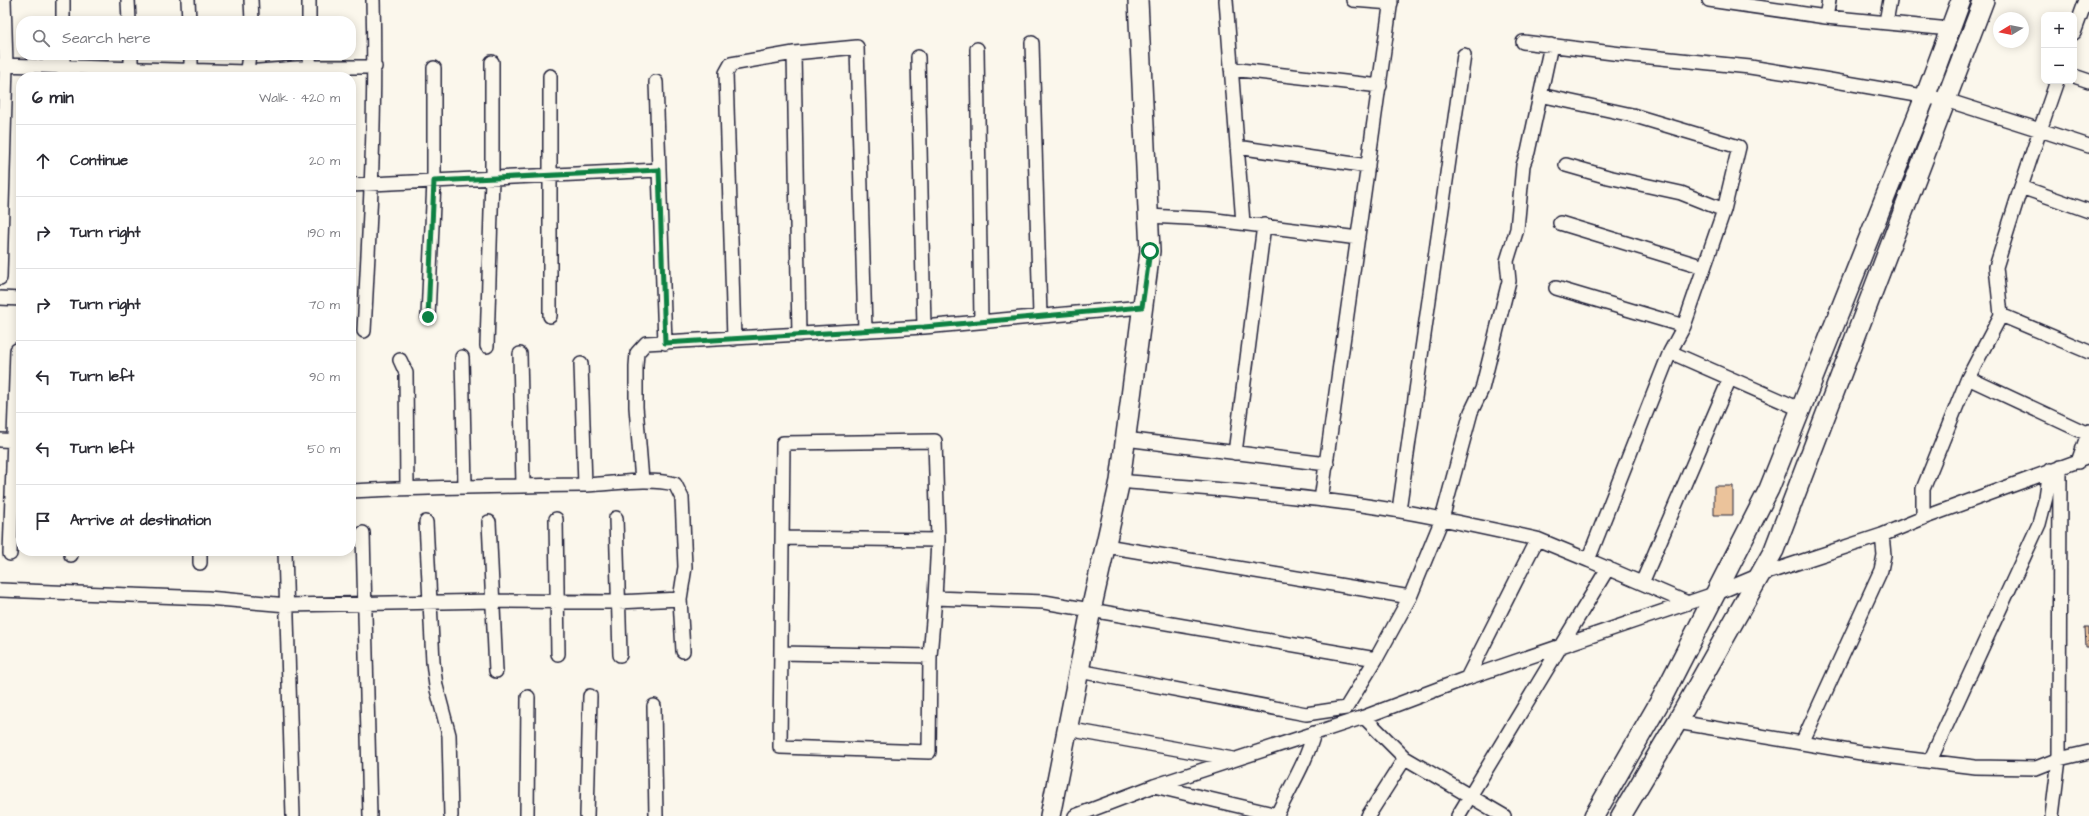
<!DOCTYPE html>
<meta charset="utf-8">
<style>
body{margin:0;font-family:"Architects Daughter",sans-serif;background:#f2f2f3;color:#2b2b33}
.controls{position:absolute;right:12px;top:12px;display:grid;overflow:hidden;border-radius:8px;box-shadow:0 2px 10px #0003}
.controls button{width:36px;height:36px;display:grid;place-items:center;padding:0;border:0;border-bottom:1px solid #e1e1e2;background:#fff;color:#2b2b33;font:20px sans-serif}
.compass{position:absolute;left:1993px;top:12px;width:36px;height:36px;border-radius:50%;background:#fff;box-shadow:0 2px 10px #0003;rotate:260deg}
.stop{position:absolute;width:12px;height:12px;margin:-9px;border:3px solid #0b8043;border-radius:50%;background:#fff}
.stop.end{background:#0b8043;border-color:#fff;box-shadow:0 1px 4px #0008}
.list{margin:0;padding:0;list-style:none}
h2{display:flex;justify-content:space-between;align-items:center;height:52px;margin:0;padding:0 16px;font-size:17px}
h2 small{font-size:13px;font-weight:400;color:#7c7c81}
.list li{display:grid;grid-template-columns:26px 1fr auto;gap:12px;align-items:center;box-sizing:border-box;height:72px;padding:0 16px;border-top:1px solid #e1e1e2}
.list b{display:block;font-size:15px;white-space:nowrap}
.list em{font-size:13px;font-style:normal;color:#7c7c81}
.icon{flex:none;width:22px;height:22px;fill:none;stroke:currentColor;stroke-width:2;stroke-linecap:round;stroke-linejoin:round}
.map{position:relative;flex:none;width:2089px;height:816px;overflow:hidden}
.search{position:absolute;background:#fff;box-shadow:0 2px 10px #0003;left:16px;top:16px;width:340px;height:44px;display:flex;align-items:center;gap:10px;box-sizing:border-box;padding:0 14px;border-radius:16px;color:#7c7c81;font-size:15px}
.panel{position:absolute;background:#fff;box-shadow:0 2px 10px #0003;left:16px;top:72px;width:340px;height:484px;border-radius:16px}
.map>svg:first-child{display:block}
.building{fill:#ebc39b;stroke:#22223b}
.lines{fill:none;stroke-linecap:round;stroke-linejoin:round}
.street-casing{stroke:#22223b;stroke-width:16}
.secondary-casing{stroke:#22223b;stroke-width:22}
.street{stroke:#fbf7ec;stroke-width:13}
.secondary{stroke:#fbf7ec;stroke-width:19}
.route{stroke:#0b8043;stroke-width:5}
</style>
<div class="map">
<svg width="2089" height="816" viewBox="0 0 2089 816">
<rect width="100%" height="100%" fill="#fbf7ec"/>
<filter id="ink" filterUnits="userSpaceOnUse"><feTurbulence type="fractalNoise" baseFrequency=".025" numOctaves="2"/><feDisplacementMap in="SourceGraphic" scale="8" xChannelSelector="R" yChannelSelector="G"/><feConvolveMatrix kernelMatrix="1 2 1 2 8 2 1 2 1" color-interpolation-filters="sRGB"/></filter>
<g filter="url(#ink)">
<path class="building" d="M1714,486H1733V515H1714Z
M2085,627H2089V647H2086Z"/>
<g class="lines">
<g class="street-casing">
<path id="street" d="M63,0V21
M128,0L129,21
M188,0L189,21
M251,0L252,21
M309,0V21
M1226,0L1243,223
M1353,0L1391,3
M1709,0L1826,17L1950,29
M1826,17L1829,0
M1886,22L1890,0
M2074,33L2086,0
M1523,42L1621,54L1750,67L1818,78L1946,100L2040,130L2021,187L2089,211
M1032,43L1040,316
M977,49L981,321
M794,53L799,335
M131,55V69
M191,55V72
M309,55L310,77
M918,57L924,327L1142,307
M0,65L247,72L310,67H375
M1231,69L1380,86
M2074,76L2089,81
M63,77V55
M246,77L249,55
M2057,81L2040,130L2089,146
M656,82L665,343
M1540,95L1632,115L1739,147L1724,210L1684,326L1670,352
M1237,147L1368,166
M1566,165L1608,177L1681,193L1724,210
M351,185L659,170
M1148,216L1208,219L1358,238
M1560,223L1704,267
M0,278L6,65L4,0
M1556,288L1684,326
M0,298L21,299
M2001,315L2089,352
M550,316V76
M428,317L434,181V68
M364,331C370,221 376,111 373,0
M734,339L726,73L731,64L794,53L857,47L865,330
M487,346L492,178V62
M520,354L523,485
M462,357L465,486
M400,360L406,373L407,488
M581,364L585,485
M1968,378L2088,434
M1125,439L1327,464
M0,440L21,441
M1235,453L1264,225
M2078,462L2089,431
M642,481L636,407V366L637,353L646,343L924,327
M1321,500L1391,0
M1399,510L1464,55
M616,518L620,655
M1923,518V489L1968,378L2001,315L1996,267L2021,187
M556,519L558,654
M426,522L433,662L436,686L449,735L451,816
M489,522L496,671
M363,533L370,816
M783,538L938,540
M1537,539L1442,519L1471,412L1482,389L1509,281L1507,261L1517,229L1523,165L1528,152L1551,45
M1106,546L1410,597
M285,551L293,816
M10,554L17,350
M71,555V551
M200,563V551
M1642,583L1730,378
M0,590L208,598L287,605L494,601L618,602L680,599L685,567L682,498L675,484C645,477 615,484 585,485C507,486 429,487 351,491
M935,598L930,656L929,752L780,747L783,443L935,441L938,540L935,598L1044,602L1376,659L1410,597L1442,519C1337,497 1227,491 1120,481
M680,599L683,651
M1688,603L1588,560L1670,352L1800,409
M781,653L930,656
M1079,671L1306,714L1346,708L1376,659
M1467,678L1537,539L1588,560
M654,706L656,816
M1364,717L1405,758L1504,816
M1677,722L1861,753L1975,767L2036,768L2059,759L2060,467
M1067,729L1233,759
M1802,743L1881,570L1884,555L1882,535
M1930,761L2039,524L2046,497L2050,470
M1154,786L1277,815C1290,787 1306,763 1314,733
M527,816L528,697
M587,816L590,696
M1075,816L1154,786L1364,717L1467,678L1717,593L1760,575L1882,535L1923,518L2089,457
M1368,816L1405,758
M1458,816L1608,568
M2052,816L2059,759L2089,752"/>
</g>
<g class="secondary-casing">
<path id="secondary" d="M1050,816L1091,610L1120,481L1150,251L1138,0
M1594,816L1662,698L1769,489L1925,97L1961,0
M1621,816L1677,722L1774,550L1984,0"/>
</g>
<use href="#street" class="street"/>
<use href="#secondary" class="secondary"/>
</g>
</g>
<g class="lines" filter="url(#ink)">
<path class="route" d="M428,317L434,181L659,170L665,343L924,327L1142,307L1150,251"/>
</g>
</svg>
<div class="controls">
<button>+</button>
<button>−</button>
</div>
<svg class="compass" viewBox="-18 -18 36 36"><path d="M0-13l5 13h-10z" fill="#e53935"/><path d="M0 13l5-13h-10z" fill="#7c7c81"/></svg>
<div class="stop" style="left:1150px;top:251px"></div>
<div class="stop end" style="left:428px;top:317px"></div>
<div class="search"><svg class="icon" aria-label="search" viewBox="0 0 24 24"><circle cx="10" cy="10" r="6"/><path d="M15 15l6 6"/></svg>Search here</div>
<section class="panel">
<h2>6 min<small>Walk · 420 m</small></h2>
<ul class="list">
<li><svg class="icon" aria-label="ahead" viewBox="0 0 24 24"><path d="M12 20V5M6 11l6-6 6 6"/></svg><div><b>Continue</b></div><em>20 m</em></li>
<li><svg class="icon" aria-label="right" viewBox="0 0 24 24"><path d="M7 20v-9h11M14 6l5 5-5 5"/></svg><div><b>Turn right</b></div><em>190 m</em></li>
<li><svg class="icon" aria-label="right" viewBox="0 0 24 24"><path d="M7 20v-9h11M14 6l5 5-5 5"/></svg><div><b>Turn right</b></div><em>70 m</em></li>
<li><svg class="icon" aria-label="left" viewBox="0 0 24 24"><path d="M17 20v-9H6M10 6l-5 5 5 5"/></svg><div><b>Turn left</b></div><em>90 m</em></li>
<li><svg class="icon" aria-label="left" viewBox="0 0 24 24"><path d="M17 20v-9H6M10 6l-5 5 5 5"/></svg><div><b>Turn left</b></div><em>50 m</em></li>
<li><svg class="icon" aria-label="arrive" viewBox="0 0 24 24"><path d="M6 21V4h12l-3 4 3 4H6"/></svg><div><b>Arrive at destination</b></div></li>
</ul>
</section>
</div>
